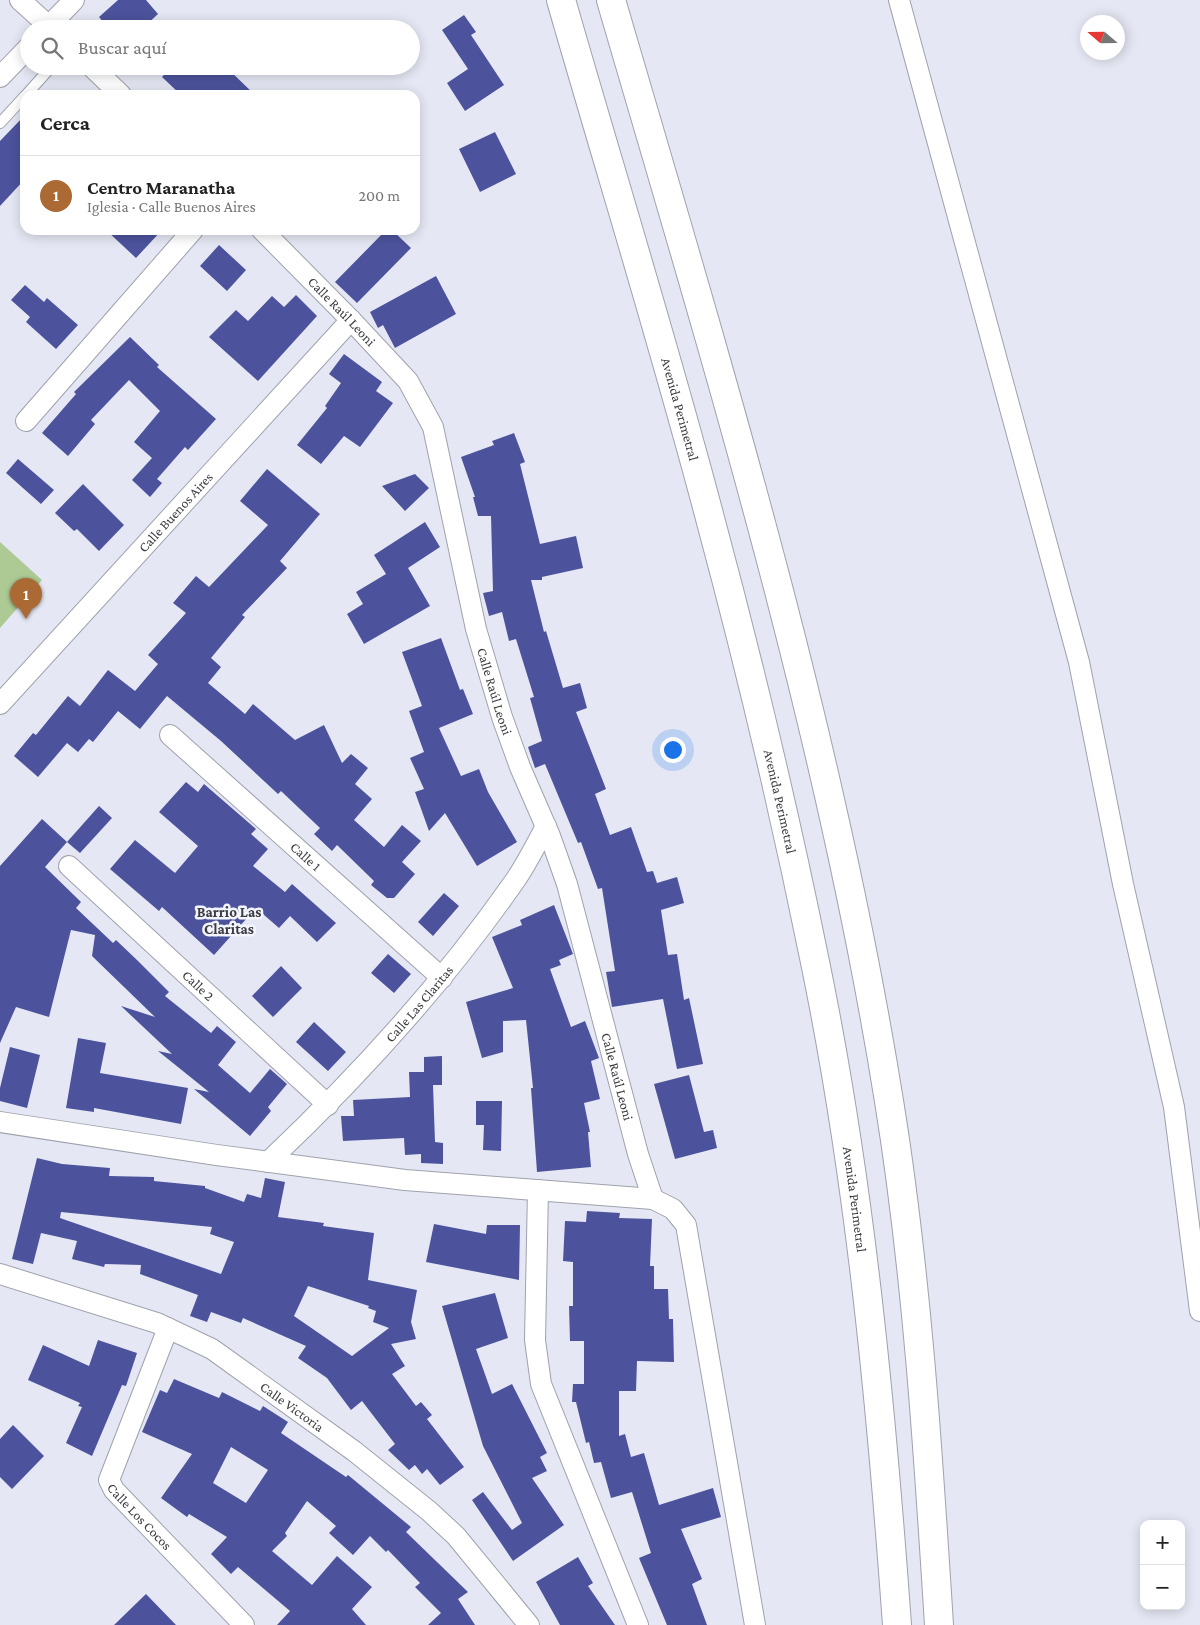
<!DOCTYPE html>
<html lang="es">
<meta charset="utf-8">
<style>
body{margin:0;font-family:"Crimson Pro",serif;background:#f6f6f6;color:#222}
.controls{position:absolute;right:15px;bottom:15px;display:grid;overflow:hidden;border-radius:10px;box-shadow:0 2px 12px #0003}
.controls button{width:45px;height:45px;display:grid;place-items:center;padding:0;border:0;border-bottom:1px solid #e0e0e0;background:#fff;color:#222;font:25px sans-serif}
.compass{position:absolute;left:1080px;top:15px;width:45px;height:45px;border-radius:50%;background:#fff;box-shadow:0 2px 12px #0003;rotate:290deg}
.you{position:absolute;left:672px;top:749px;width:18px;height:18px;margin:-12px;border:4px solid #fff;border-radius:50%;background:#1a73e8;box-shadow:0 0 0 8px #1a73e833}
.badge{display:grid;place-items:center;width:32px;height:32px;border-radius:50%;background:#ab6a34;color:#fff;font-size:16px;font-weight:700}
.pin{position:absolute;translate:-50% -41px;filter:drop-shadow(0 1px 2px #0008)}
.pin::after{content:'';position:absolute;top:26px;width:18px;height:15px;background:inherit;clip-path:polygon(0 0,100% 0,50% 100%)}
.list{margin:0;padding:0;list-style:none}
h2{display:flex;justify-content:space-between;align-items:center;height:65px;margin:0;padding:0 20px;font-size:21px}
h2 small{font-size:16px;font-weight:400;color:#767676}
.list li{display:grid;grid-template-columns:32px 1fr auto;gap:15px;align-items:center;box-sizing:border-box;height:80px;padding:0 20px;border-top:1px solid #e0e0e0}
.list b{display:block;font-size:19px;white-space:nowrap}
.list p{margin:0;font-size:16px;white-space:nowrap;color:#767676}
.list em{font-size:16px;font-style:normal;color:#767676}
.icon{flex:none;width:28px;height:28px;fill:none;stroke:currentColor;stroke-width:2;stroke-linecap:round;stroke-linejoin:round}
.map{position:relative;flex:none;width:1200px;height:1625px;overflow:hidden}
.search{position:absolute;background:#fff;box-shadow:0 2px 12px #0003;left:20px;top:20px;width:400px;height:55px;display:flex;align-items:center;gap:12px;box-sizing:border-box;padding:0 18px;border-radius:28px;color:#767676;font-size:19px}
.panel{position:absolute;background:#fff;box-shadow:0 2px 12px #0003;left:20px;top:90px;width:400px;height:145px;border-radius:15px}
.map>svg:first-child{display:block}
.garden{fill:#adca95}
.building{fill:#4c539c;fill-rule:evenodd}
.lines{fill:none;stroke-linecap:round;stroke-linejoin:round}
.lane-casing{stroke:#9fa2ad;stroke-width:12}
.street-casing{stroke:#9fa2ad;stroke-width:22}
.highway-casing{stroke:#9fa2ad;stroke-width:30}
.lane{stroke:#fff;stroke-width:10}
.street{stroke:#fff;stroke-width:20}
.highway{stroke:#fff;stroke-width:28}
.labels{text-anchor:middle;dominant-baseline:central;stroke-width:5;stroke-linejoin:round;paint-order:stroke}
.street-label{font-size:14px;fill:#3b3c40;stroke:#f3f5ff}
.neighbourhood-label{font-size:15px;font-weight:bold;fill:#3b3c40;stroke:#f3f5ff}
</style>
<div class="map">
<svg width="1200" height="1625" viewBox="0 0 1200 1625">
<rect width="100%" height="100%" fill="#e5e8f4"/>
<path class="garden" d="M0,542L42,580L0,628Z"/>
<path class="building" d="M118,0H146L158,14L142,29H109L99,17Z
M464,15L476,32L471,35L504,85L465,111L447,83L468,69L442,30Z
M172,66H225L255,95H181L162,77Z
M25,115V179L0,206V141Z
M495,132L516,174L480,192L459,149Z
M106,230H162L136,258Z
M386,230H392L411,248L357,303L335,282Z
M219,245L246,270L227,291L200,266Z
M436,276L456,314L395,348L383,325L378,328L370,312Z
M25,285L44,302L47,298L78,325L56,349L26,322L30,317L11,300Z
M296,295L317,316L258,381L209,337L236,310L248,321L272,296L284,307Z
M130,337L159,365L157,367L216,419L188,450L185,447L157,479L162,483L150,497L132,480L152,458L134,442L160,411L129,380L91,420L95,424L68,456L42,433L76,394L74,392Z
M344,354L382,382L376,391L393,403L360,447L344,436L321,464L297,445L327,408L325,406L341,383L329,374Z
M514,433L525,462L520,464L540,544L576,536L583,568L542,577V580H531L544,632L546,631L563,688L580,683L587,708L576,712L606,789L595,794L610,835L631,827L647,872L653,871L657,883L677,877L684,903L661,910L668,955L677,954L684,1000L689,998L703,1064L677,1069L663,999L612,1007L606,972L615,971L602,888L598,889L581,842L578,843L545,764L535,768L528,747L542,741L530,698L534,697L516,639L509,641L502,612L489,616L483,593L493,591L491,516H478L473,497H475L461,457L494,445L492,441Z
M18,459L54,490L41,504L6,473Z
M267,469L320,514L280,561L287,568L242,615L245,617L211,658L221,667L208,683L245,714L253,704L295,740L324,725L342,763L351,754L368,768L355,784L372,799L354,820L384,847L402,825L421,841L402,862L415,874L394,898H387L371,885L374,881L337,845L332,851L314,834L320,828L281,791L278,794L221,741L167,696L140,729L118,711L93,742L89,739L78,752L67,743L38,777L14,756L33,733L36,735L68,696L80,706L108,670L135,691L158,664L148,655L186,613L173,603L196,576L209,587L268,525L240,501Z
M415,474L429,488L405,511L382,486Z
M83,484L124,525L99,551L77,529L74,531L55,513Z
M425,522L440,547L408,568L430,606L364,644L347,614L363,604L356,592L386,574L374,555Z
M441,638L460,690L463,689L473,714L439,728L461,776L479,769L488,792L517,842L477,866L445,813L429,831L415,792L424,789L410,758L424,752L409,711L422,706L402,652Z
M186,782L198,792L204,784L256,829L251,834L268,849L253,866L285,892L292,884L336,923L317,942L290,916L279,928L256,908L214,955L162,907L159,911L110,869L135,840L175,873L198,846L159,812Z
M99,806L112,818L80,853L67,842Z
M42,819L67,842L45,867L81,902L76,908L113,943L116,940L137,960L169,992L165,996L211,1033L217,1026L236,1042L218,1065L250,1093L270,1069L287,1084L268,1107L271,1111L250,1136L194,1089L209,1092L158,1051L172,1054L121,1006L155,1017L92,956L95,935L71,930L49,1017L16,1007L0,1043V866Z
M444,893L459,906L433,936L418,922Z
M554,905L573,954L559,960L561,965L550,969L571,1027L585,1021L599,1058L591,1061L600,1099L584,1103L590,1132H588L591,1167L537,1172L531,1088H533L526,1020L503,1021V1052L482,1058L466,1002L513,988L492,937L522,925L520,920Z
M388,954L411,974L394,993L371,973Z
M281,966L302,988L273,1017L252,996Z
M314,1022L346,1052L328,1071L296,1042Z
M78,1038L106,1043L100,1073L188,1088L181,1124L94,1108V1112L66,1108Z
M10,1047L40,1055L27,1108L0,1101V1088Z
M442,1056V1085H433L435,1142L443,1143V1164L421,1163V1154L405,1155L404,1138L343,1141L341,1116H354L353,1100L410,1097L409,1072H424V1057Z
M689,1075L704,1132L713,1130L717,1148L675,1159L654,1084Z
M476,1101H502L501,1151L483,1150L484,1125H476Z
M37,1158L62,1164L110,1168L109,1176L154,1177V1181L205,1186V1188L244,1202L247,1194L261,1198L265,1178L285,1182L278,1217L324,1223L323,1226L374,1233L368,1280L417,1290L411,1322L416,1339L391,1344L405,1366L392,1374L416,1406L421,1402L432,1415L427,1419L464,1467L440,1485L427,1469L422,1474L415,1465L409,1470L388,1450L395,1444L362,1401L351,1410L327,1378L298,1358L306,1346L243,1318L241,1323L211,1312L207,1322L190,1316L198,1295L140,1274L141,1265L105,1264L104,1267L72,1259L77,1241L41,1233L33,1264L12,1259ZM61,1212L212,1227L210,1234L234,1242L221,1274L60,1218ZM308,1286L369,1306L368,1308L376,1311L373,1322L389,1328L352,1356L294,1316Z
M587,1211L620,1213L619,1218L652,1219L650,1266H654V1289H668L669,1319H673L674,1362L637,1361L636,1391H619V1436L625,1434L631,1457L644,1453L659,1505L713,1488L721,1517L681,1529L702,1579L692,1584L707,1625H667L639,1558L651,1553L632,1492L611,1498L601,1462L594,1463L589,1442L586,1443L576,1402H572L573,1384H584V1341H570L569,1306H573V1262L563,1261L565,1221L586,1222Z
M434,1224L486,1234L487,1225H520L519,1280L426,1262Z
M495,1293L508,1338L476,1349L492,1394L512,1384L547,1453L540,1457L547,1471L532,1478L564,1525L513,1561L472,1500L483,1492L512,1530L522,1523L483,1446L442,1306Z
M98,1340L137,1353L126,1386L122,1385L92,1456L66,1443L82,1407L78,1406L80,1403L28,1380L43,1345L89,1366Z
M174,1379L219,1398L222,1392L260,1411L263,1406L288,1422L281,1433L346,1477L348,1475L411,1527L406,1532L468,1592L458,1599L475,1625H428L441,1613L415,1587L420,1583L388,1550L386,1552L370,1536L353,1555L329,1533L336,1526L307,1501L285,1533L287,1536L272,1551L312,1585L337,1556L372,1587L352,1609L366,1625H277L290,1611L238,1567L231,1574L211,1554L227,1537L189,1514L187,1517L161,1498L192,1454L142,1432L160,1390L167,1393ZM231,1447L268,1470L246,1503L213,1483Z
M13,1425L44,1456L12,1489L0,1477V1439Z
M578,1557L593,1583L588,1586L615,1625H560L536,1582Z
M146,1594L176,1625H114Z"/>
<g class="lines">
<g class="lane-casing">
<path id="lane" d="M26,95L52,66
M0,123L25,96"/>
</g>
<g class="street-casing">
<g id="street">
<path d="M20,0L52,29"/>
<path d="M899,0L1079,662L1123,884L1174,1107L1200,1311"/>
<path d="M46,29L74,0"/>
<path d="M91,66L121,95"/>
<path d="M0,77L29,47"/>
<path id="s1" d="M262,230L351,320L408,381L433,427L476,629L502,717L520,767L550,836L567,884L638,1154L653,1199"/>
<path d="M26,421L193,230"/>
<path id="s2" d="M0,704L351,320"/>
<path id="s3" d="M170,735L442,978"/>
<path id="s4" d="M69,866L328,1105"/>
<path d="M0,1122L217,1155L405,1180L653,1199L673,1209L686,1225L755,1625"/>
<path id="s5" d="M268,1162C359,1076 442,985 514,882C526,865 536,845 546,826"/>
<path d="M538,1190L535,1340L541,1384L638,1625"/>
<path id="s6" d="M0,1274L157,1323L212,1349L354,1451L429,1511L456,1536L529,1625"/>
<path id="s7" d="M168,1328L109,1480L114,1490L244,1625"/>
</g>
</g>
<g class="highway-casing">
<g id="highway">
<path id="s8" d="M561,0C611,174 665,347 711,522C750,667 785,814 815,962C860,1180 881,1403 897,1625"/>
<path d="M611,0C717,363 829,727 889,1101C917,1274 928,1450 939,1625"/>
</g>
</g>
<use href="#lane" class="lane"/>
<use href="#street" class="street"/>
<use href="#highway" class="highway"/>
</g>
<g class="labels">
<g class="street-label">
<text stroke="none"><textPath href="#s1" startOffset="114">Calle Raúl Leoni</textPath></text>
<text stroke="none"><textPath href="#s8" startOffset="426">Avenida Perimetral</textPath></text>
<text stroke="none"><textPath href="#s2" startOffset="260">Calle Buenos Aires</textPath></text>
<text stroke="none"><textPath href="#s1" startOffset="534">Calle Raúl Leoni</textPath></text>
<text stroke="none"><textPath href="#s8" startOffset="831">Avenida Perimetral</textPath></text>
<text stroke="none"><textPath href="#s3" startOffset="182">Calle 1</textPath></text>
<text stroke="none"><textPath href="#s4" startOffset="176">Calle 2</textPath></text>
<text stroke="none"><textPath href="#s5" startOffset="219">Calle Las Claritas</textPath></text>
<text stroke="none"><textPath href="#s1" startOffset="939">Calle Raúl Leoni</textPath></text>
<text stroke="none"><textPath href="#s8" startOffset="1236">Avenida Perimetral</textPath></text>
<text stroke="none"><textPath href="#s6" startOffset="324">Calle Victoria</textPath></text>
<text stroke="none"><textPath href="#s7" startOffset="211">Calle Los Cocos</textPath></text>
</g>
<g class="neighbourhood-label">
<text x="229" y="912">Barrio Las<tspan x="229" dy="17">Claritas</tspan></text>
</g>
</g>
</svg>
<div class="controls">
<button>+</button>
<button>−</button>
</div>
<svg class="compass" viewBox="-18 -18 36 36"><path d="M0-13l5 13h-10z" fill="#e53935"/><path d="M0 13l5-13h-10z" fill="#767676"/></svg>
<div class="you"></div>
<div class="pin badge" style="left:26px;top:619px">1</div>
<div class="search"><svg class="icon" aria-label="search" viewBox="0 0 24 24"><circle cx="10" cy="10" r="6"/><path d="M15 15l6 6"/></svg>Buscar aquí</div>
<section class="panel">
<h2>Cerca<small></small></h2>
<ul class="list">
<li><span class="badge">1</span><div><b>Centro Maranatha</b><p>Iglesia · Calle Buenos Aires</p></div><em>200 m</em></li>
</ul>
</section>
</div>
